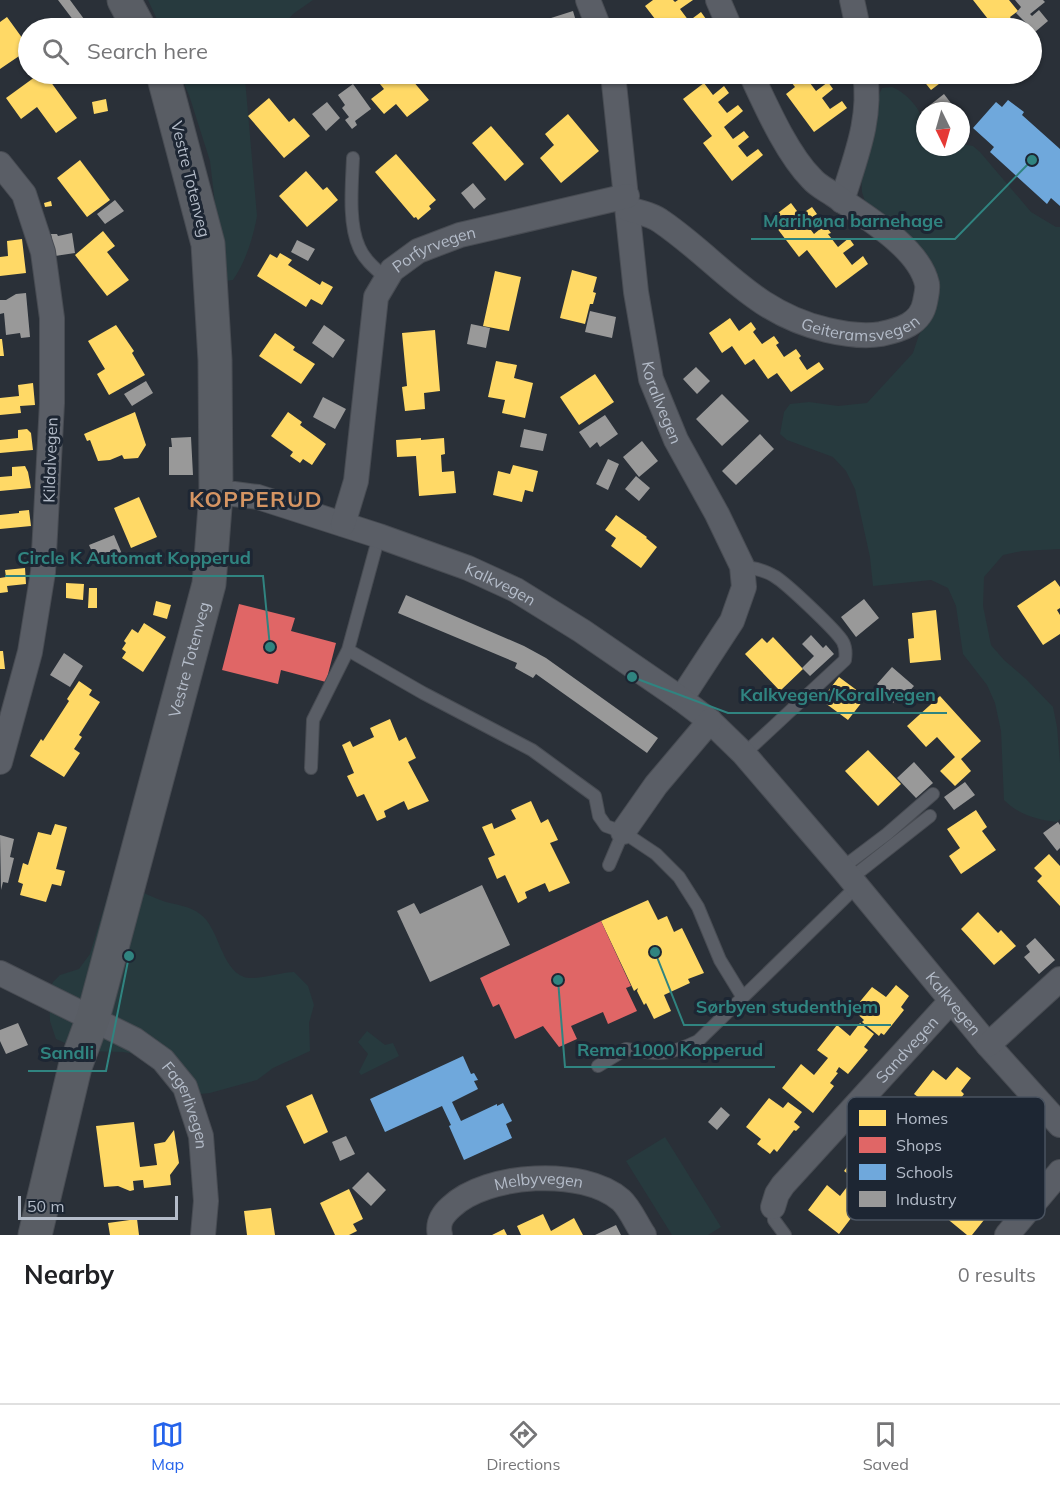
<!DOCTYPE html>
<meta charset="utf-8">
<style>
body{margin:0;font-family:Mulish,sans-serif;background:#f6f6f6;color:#202124}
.compass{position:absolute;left:916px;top:102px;width:54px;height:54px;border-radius:50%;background:#fff;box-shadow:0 2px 4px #0004;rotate:175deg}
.scale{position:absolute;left:18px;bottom:15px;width:160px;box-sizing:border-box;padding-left:6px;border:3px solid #b4bcc9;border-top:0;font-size:16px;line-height:21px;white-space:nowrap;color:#b4bcc9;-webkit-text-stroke:4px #1d2633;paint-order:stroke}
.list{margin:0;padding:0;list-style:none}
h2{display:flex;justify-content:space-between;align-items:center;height:78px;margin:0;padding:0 24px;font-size:26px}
h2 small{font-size:20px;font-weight:400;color:#757577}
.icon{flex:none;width:33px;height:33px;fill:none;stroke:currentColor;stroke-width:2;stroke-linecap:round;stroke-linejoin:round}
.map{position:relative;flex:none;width:1060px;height:1235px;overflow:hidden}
.search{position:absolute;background:#fff;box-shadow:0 2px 4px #0004;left:18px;right:18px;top:18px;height:66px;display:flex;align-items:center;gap:15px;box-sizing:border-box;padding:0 21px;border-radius:33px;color:#757577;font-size:22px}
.sheet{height:168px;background:#fff}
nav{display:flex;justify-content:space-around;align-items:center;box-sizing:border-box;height:84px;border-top:2px solid #e0e0e0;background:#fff;font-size:16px;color:#757577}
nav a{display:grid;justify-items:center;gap:3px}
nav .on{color:#2563eb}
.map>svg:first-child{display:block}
.green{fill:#273a3e}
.homes{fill:#ffd966}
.shops{fill:#e06666}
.schools{fill:#6fa8dc}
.industry{fill:#999}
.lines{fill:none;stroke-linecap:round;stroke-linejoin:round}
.lane-casing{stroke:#484c53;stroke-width:14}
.street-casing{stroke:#484c53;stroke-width:26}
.secondary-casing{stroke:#484c53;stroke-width:35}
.lane{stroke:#5a5e66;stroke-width:12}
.street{stroke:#5a5e66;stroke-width:24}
.secondary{stroke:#595d64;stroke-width:33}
.labels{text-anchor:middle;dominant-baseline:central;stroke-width:6;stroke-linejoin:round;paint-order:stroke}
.street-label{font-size:16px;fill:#b4bcc9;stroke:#1d2633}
.district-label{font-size:22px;font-weight:bold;letter-spacing:1.5px;fill:#d59563;stroke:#1d2633}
.key{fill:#1d2633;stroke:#4a5360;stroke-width:1.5}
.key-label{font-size:16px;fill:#b4bcc9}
.leader{fill:none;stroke:#308480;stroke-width:2}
.callout-dot{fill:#308480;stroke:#1d2633;stroke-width:2}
.callout-label{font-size:18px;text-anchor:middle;font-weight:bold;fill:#308480;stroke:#1d2633;stroke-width:6;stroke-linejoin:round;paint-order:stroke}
</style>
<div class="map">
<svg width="1060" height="1235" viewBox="0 0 1060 1235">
<rect width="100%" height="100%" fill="#2a3038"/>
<path class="green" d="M148,0H313L293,14L281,28H161Z
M180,74H247L245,79L257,216C253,238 246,261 233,280L224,281L210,161L189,95Z
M892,87C907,93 922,110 925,127C926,133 925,141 925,147H961V144L973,146L980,152L1031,212L1056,227H1060V549L1022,551L1003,555L984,577L983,606L991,645L1004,660L1026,679L1053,707L1057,727L1060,763V819L1057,822C1038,820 1019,815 1004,800L1001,731L995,703L987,685L963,654L956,606L948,588L931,580L873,586L870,557L855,489L846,471L833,457L787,440L780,434L784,412L790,404L809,402L838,406L867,403L913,353L919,335L934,310L917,246L865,201L862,192L861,173L868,154L878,97L882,88Z
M117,869C125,885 148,896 166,902C177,905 190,906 200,914C219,927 221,969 244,977C254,981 282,972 294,972L308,986L314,1005L309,1023L310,1051L273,1068L257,1080L210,1093L181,1096L172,1092L166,1073L143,1055L123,1052L83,1051L56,1039L50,1021L49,991L53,982L60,975L79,969L90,954L113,878Z
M367,1031L385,1045L393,1043L399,1056L361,1075L359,1072L368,1054L358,1042Z
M665,1137L721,1227L708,1235H672L626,1161Z"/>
<path class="homes" d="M653,0H673L675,2L678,0H693L680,9L689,21L701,12L706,19L693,28H662L645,6Z
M973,0H1009L1018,11L1010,17L1012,20L1002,28H995Z
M7,17L28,46V50L0,69V22Z
M905,19L913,28H893Z
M39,74H45L77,118L56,133L37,107L21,119L6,98Z
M372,74H407L429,100L407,117L396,104L384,114L371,99L384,89Z
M785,74H814L807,79L816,91L828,82L833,89L822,98L830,109L842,101L847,108L814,132L786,94L795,87Z
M918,74H952L931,90Z
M704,83L713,95L724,86L729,93L718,102L727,113L738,105L743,111L724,127L733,139L744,131L749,137L738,146L747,157L758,149L763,155L732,181L703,143L712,136L683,99Z
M269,98L289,122L294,118L310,136L284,158L248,116Z
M106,99L108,111L94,114L92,102Z
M568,114L599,151L561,183L540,158L554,145L545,134Z
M491,126L524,164L505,181L472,143Z
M396,154L436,200L429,206L431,209L418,220L416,217L414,218L375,172Z
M80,160L110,200L87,217L57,178Z
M306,171L323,190L327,187L338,200L307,227L279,196Z
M51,201L52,206L45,207L44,203Z
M791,203L800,215L812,207L817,214L805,222L814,234L825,225L831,233L828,234L838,247L849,238L854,245L843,253L852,265L863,256L868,264L836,288L807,250L799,257L770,219Z
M103,231L115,246L107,252L129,280L107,296L75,255Z
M22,239L26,273L0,276V257L8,256L7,241Z
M280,253L292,260L288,265L320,285L322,281L333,287L322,305L311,299L306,307L257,276L270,254L277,258Z
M572,270L597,277L593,292L596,293L593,304H590L585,324L560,318Z
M495,271L521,277L509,331L483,326Z
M730,318L739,331L751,322L756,329L753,332L762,344L774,336L779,343L776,345L784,357L796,349L801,356L799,358L807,370L819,362L824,369L791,392L777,373L768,379L754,359L745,365L732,346L722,353L709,333Z
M116,325L134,351L132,353L145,375L109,395L97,374L105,369L88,341Z
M435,330L440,391L424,393L425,409L405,411L402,387L407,386L402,333Z
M275,333L295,347L293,350L315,364L301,384L259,356Z
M0,339H2L4,356H0Z
M496,361L517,365L514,378L533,383L525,418L502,413L505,400L488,397Z
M595,374L614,402L579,425L560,397Z
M33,383L35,405L20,406L21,413L0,415V398L19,396L18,385Z
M135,412L146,445L138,458L124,459L122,455L110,460L98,461L90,440L87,441L84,434Z
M288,412L302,422L300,425L326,444L312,465L303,459L300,463L290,456L293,452L271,436Z
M27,429L31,433L33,450L0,453V440L18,438V430Z
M421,438V440L444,438L445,454L441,455L442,472L454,471L456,493L419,496L416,456L397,457L396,440Z
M513,465L538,471L533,492L525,490L522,502L493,495L498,471L510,474Z
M25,466L28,472L31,488L0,491V477L12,476V467Z
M139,497L157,537L131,548L114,508Z
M29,510L31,526L0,529V515L19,513V511Z
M616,515L647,537L646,538L657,547L641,568L611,546L616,538L605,530Z
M25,568L26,584L7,586L8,592L0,593V578L6,577L5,570Z
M1055,580L1060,587V608L1057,610L1060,615V634L1043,645L1017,606Z
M66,583L84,584L83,600L66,598Z
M89,588H97V608H88Z
M156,601L171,605L167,619L153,615Z
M936,610L941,660L910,663L908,639L914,638L912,613Z
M144,623L166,637L143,672L122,658L126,652L122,649L126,643L124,641L132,629L138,633Z
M773,637L803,669L780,691L745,654L762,638L767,643Z
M0,651H3L5,669H0Z
M839,677L866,697L848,720L821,700Z
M79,681L92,690L89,695L100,702L79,735L82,737L74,749L80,753L64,777L30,756L41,739L43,741L69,701L67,699Z
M940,696L981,741L961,759L971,771L955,786L940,771L955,757L937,737L926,747L907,726Z
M390,719L399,741L406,737L416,758L408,762L429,801L408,810L404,801L384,811L386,817L377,821L364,794L357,797L347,776L354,773L342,745L350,741L353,747L374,737L370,728Z
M868,750L901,784L878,806L845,771Z
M531,801L541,823L548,819L558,840L550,843L570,883L549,892L545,883L525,892L527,898L518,903L505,875L497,879L488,858L495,855L482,827L492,823L494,829L516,819L511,810Z
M976,810L987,827L982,831L996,850L961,874L949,856L960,848L947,829Z
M55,824L67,827L56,869L65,871L61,886L52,884L46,902L20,895L23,884L18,882L23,863L28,865L38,832L51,835Z
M1049,854L1060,866V906L1037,881L1042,876L1034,868Z
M648,900L658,920L667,916L674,932L682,928L704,973L688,979L690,983L664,995L671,1011L654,1019L646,1003L644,1005L637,991L638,988L634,991L601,921Z
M978,912L998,933L1001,930L1016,946L994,965L961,929Z
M896,985L909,996L901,1007L904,1010L884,1035L881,1033L879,1036L862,1022L864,1020L853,1010L872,987L886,997Z
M860,1023L874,1034L864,1047L868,1050L848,1074L839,1067L836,1072L838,1073L830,1083L834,1086L813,1113L782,1088L801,1064L814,1075L828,1058L817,1050L837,1025L850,1036Z
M957,1067L971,1078L961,1091L964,1094L946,1118L914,1094L933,1070L946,1080Z
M312,1094L328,1132L304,1144L286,1106Z
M769,1098L783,1108L788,1102L802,1112L794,1122L800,1127L796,1131L794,1130L777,1152L774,1149L770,1154L757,1144L761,1139L746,1127Z
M134,1122L140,1167L157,1165L154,1144L165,1142L174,1130L179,1163L170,1175L171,1185L144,1188L143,1180L133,1181L134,1190L130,1191L118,1186L104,1187L96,1126Z
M886,1144L901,1155L890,1168L894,1171L875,1195L844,1171L862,1147L876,1157Z
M988,1177L1006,1192L992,1210L994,1211L990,1216L988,1215L972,1235H967L939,1212L958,1188L971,1199Z
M850,1183L865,1194L855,1207L858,1209L839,1234L808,1210L827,1185L840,1196Z
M349,1189L363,1219L353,1224L357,1231L349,1235H335L320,1203Z
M271,1208L275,1235H247L244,1211Z
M543,1214L551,1231L574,1218L583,1235H521L517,1226Z
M137,1219L139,1235H110L108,1223Z
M504,1229L507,1235H492Z"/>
<path class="shops" d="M239,604L295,618L291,631L336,643L326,682L281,670L278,684L222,670Z
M601,921L631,986L626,988L637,1011L608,1024L603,1012L571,1026L577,1039L559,1047L543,1026L515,1039L499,1004L493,1007L480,978Z"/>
<path class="schools" d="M1008,100L1024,112L1022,115L1060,149V206L1051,198L1047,204L990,152L994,147L973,128L996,102L1002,107Z
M463,1056L471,1074L474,1073L478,1080L474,1081L478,1089L452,1102L461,1121L497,1104V1106L503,1103L512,1121L506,1124L512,1138L464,1160L449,1126L451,1125L442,1106L385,1132L370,1099Z"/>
<path class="industry" d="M58,0H70L84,19L77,25Z
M1015,0H1043L1045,2L1030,14L1032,16L1039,10L1048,21L1035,32L1016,13L1021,7Z
M573,11L578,28H554L551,18Z
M254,18L262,25L259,28H245Z
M353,84L371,109L355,121L357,125L352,129L345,120L349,117L342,108L345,105L338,95Z
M944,94L957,111H925V117L921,112Z
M327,102L340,118L326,131L312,114Z
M473,183L486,199L474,209L461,193Z
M115,200L124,211L105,224L97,214Z
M72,233L75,253L55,256L51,234H57L58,236Z
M297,240L315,249L308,261L291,252Z
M26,293L30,337L21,338L20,333L6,335L4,313L0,314V300H6L16,294Z
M590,311L616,317L612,338L585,332Z
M471,324L490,328L486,348L467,344Z
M324,325L345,340L333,358L312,343Z
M696,367L710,381L697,394L683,379Z
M146,381L153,393L132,406L124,394Z
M722,394L749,421L722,446L696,419Z
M323,397L346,409L335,429L313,417Z
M605,415L618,434L600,447L597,442L590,448L579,432Z
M524,429L547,434L543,451L520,447Z
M760,434L774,449L736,485L722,471Z
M191,437L193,475H169V447H172L171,438Z
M642,441L658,461L639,477L623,457Z
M608,459L619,464L608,490L596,484Z
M636,476L650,488L639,501L625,489Z
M114,535L122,554L98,565L89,545Z
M406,595L524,646L546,658L658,738L647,753L536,674L533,678L515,668L517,663L398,613Z
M864,599L879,618L856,637L841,617Z
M811,635L823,648L826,645L834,654L810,676L802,668L814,656L802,644Z
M64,653L83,666L70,687L50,675Z
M892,667L914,686L899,703L896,700L893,703L887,698L890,695L877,684Z
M914,762L933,783L916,798L897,778Z
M965,782L975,795L954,810L944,797Z
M1058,822L1060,825V848L1057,851L1043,833Z
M0,835L14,839L10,857L14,858L8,883L3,882L1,890Z
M482,885L510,945L430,982L397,911L414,903L420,914Z
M1035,938L1055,960L1039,974L1024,957L1030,952L1026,946Z
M18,1023L28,1045L6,1054L0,1041V1030Z
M721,1107L730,1115L717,1130L708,1122Z
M346,1136L355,1154L340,1161L332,1142Z
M368,1172L386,1190L371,1206L352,1188Z
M616,1225L621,1235H595Z"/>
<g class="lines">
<g class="lane-casing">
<path id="lane" d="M353,158C352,184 348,223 359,247C364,260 377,270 387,279
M742,566C753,568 765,570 774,576C785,582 837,631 843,642C846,648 846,654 845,660L744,754
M348,650L423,693L532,750L595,796L599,816L606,826L623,832L656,854L679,877L698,907L720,960L742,996
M311,768L313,720L348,650L379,536
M609,865L623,832
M842,868L887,834L933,794
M850,879L930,816
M598,1066L626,1049C659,1055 667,1056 698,1041L857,886
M773,1207L774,1220L785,1235"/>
</g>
<g class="street-casing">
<g id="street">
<path d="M588,0L599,28"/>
<path d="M718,0L730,28"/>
<path d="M852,0L858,28"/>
<path id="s1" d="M613,74L636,292L651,379L676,440L717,514L742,566L744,587L732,621L681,699"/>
<path d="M0,164L24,194L43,252L52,318V403L43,572L30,652L0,762"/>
<path d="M842,201C855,158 872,119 865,74"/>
<path id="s2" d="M628,209C639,212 653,215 662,222C720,262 753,313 827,330C844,334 863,337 881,334C900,330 921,324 925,302C926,296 928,290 927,284C919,247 864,216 834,195C827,190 818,186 812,179C787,154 766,106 751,74"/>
<path id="s3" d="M216,494H234L258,497L379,536L468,568L516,590L582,631L681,699L710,721L744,754L842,868L988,1045L1060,1125"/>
<path id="s4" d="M343,524L356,481L376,297L392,270L418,251L460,235L627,196"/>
<path d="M623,832L656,785L710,721"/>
<path id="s5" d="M0,973L135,1040L163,1060L185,1087L201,1136L206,1201L203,1235"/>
<path d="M988,1045L1060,979"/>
<path id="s6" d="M773,1207L777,1194L783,1185L951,1001"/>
<path id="s7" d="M440,1235C437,1223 442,1215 451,1207C487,1173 583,1167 621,1200C630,1208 637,1225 644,1235"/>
<path d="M1007,1235L1060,1172"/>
</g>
</g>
<g class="secondary-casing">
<g id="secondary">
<path d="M124,0L139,28"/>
<path id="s8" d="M35,1235L75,1067L93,1018L209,584L216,494L215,360L208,244L163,74"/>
</g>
</g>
<use href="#lane" class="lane"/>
<use href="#street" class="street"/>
<use href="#secondary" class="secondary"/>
</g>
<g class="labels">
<g class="street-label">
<text transform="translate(191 179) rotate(76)">Vestre Totenveg</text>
<text stroke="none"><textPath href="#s4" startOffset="309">Porfyrvegen</textPath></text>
<text stroke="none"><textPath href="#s2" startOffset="270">Geiteramsvegen</textPath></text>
<text stroke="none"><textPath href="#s1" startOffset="333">Korallvegen</textPath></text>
<text transform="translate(50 460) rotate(-88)">Kildalvegen</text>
<text stroke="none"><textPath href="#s3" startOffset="300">Kalkvegen</textPath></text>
<text stroke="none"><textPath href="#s8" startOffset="596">Vestre Totenveg</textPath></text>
<text stroke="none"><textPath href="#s3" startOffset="924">Kalkvegen</textPath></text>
<text stroke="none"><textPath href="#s6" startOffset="208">Sandvegen</textPath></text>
<text stroke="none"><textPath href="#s5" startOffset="237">Fagerlivegen</textPath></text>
<text stroke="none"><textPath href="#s7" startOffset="126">Melbyvegen</textPath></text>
</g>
<g class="district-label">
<text x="256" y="499">KOPPERUD</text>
</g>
</g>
<rect x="847" y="1097" width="198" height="123" rx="9" class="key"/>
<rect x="859" y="1110" width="27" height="16" fill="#ffd966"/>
<rect x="859" y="1137" width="27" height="16" fill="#e06666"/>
<rect x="859" y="1164" width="27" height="16" fill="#6fa8dc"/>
<rect x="859" y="1191" width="27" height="16" fill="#999"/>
<g class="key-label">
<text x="896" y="1124">Homes</text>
<text x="896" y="1151">Shops</text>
<text x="896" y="1178">Schools</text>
<text x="896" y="1205">Industry</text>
</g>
<path class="leader" d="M1032 160L955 239H751M270 647L263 576H5M632 677L728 713H947M655 952L684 1025H891M558 980L565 1067H775M129 956L106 1071H28"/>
<g class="callout-dot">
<circle cx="1032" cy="160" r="6"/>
<circle cx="270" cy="647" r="6"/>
<circle cx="632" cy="677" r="6"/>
<circle cx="655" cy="952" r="6"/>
<circle cx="558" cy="980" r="6"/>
<circle cx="129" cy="956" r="6"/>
</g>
<g class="callout-label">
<text x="853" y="227">Marihøna barnehage</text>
<text x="134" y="564">Circle K Automat Kopperud</text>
<text x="838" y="701">Kalkvegen/Korallvegen</text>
<text x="787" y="1013">Sørbyen studenthjem</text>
<text x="670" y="1056">Rema 1000 Kopperud</text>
<text x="67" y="1059">Sandli</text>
</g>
</svg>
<svg class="compass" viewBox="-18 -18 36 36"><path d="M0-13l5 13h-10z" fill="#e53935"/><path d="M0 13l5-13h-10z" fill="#757577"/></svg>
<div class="scale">50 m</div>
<div class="search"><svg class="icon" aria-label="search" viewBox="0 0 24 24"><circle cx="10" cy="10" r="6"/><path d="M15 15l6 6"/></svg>Search here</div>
</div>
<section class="sheet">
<h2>Nearby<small>0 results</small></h2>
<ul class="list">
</ul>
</section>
<nav>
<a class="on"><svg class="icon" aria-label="map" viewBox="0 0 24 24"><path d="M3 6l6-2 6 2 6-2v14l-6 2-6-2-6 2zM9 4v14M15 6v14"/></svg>Map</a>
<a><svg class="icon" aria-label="directions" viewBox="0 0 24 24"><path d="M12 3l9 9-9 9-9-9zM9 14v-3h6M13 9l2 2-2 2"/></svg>Directions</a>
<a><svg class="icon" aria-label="saved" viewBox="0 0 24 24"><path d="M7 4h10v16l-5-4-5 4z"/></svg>Saved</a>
</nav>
